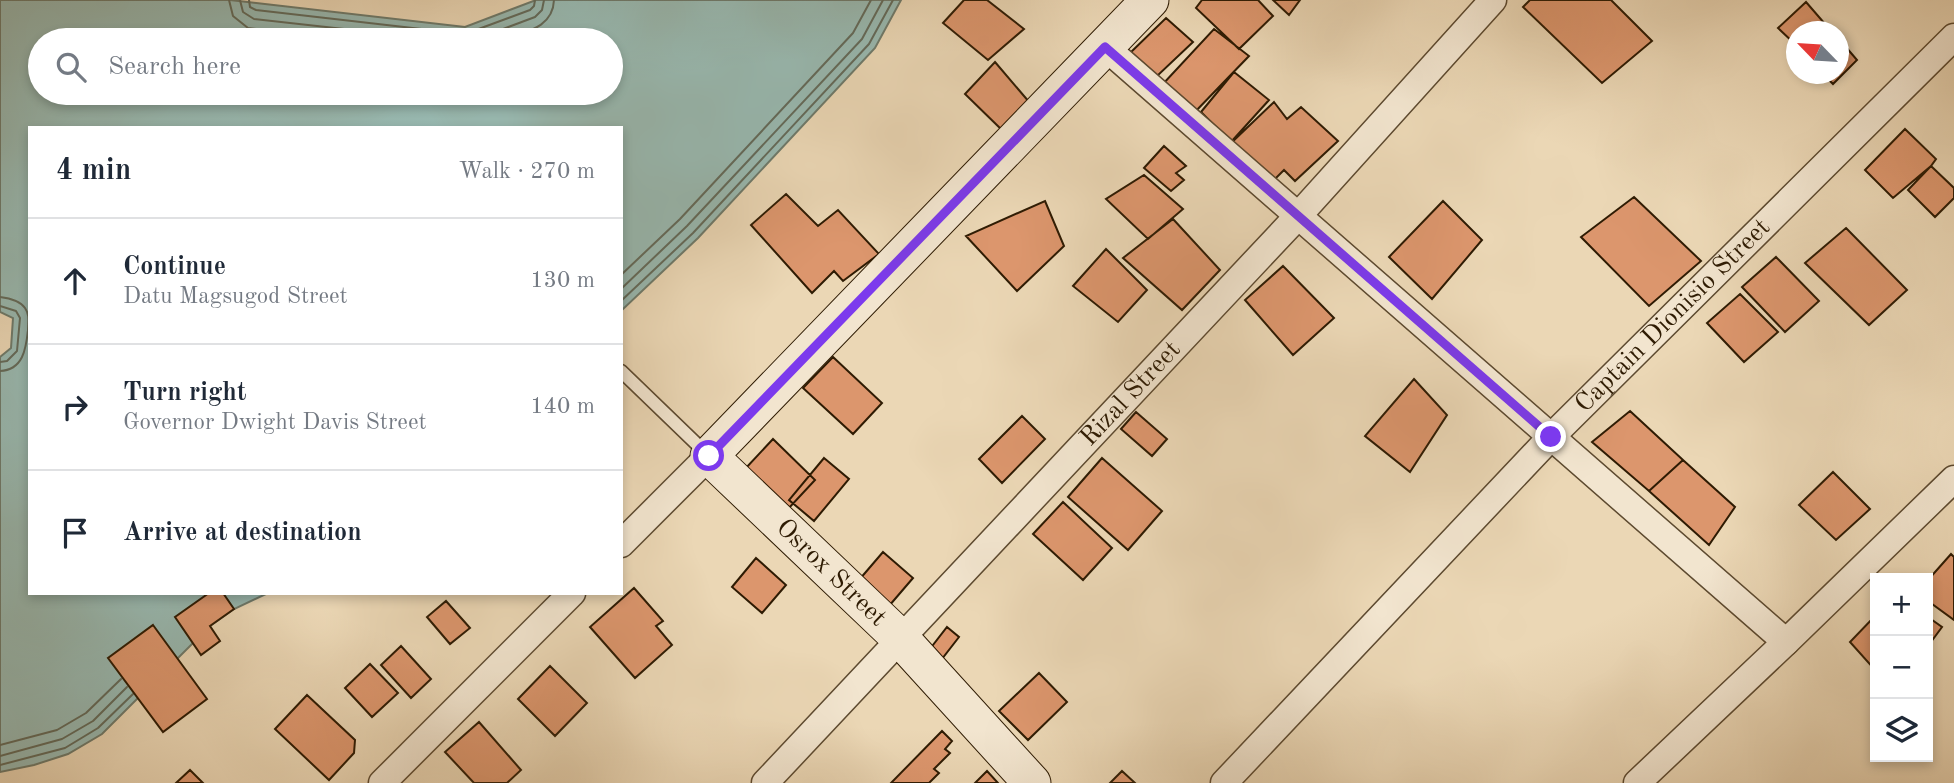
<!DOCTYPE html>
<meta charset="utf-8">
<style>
body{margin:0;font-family:"Old Standard TT",serif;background:#f2f2f3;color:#1f2937}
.controls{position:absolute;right:21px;bottom:21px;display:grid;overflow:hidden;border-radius:0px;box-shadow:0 4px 10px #0003}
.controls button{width:63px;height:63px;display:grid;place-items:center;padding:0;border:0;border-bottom:2px solid #e0e1e3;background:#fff;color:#1f2937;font:35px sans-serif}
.compass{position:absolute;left:1786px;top:21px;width:63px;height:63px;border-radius:50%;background:#fff;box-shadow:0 4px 10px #0003;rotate:295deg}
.stop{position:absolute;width:21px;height:21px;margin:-16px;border:5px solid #7c3aed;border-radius:50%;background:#fff}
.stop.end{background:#7c3aed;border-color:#fff;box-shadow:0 2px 7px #0008}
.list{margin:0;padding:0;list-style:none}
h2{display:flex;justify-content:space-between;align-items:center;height:91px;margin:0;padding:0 28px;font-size:30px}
h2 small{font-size:23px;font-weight:400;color:#747a83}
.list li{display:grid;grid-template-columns:46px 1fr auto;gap:21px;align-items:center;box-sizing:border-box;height:126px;padding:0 28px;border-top:2px solid #e0e1e3}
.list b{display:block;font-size:26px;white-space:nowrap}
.list p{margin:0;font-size:23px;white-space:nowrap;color:#747a83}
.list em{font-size:23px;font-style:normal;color:#747a83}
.icon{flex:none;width:38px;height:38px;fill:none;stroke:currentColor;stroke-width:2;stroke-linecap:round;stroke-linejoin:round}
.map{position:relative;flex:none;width:1954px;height:783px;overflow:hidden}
.search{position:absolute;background:#fff;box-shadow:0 4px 10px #0003;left:28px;top:28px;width:595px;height:77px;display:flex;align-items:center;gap:18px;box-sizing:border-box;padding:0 24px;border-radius:38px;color:#747a83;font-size:26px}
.panel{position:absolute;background:#fff;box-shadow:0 4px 10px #0003;left:28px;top:126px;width:595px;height:469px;border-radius:0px}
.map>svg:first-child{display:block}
.water{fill:#98b9b1;stroke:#6e7a6b;stroke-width:2;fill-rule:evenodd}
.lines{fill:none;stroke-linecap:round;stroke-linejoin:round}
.shore{stroke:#636a5a;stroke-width:2}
.building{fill:#dc966d;stroke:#2e1b03;stroke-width:2}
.lane-casing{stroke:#5d4a30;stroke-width:15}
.street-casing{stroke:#5d4a30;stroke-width:29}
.secondary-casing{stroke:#2e1b03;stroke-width:39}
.lane{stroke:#f2e5cf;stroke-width:12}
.street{stroke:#f2e5cf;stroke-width:26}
.secondary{stroke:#f2e5cf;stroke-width:37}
.route{stroke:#7c3aed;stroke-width:9}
.labels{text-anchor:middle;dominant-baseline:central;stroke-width:6;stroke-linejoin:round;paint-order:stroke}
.street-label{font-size:26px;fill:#2e1b03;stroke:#f2e5cf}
</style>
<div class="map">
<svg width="1954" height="783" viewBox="0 0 1954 783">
<rect width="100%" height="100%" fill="#ebd7b5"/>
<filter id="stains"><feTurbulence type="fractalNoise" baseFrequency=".00286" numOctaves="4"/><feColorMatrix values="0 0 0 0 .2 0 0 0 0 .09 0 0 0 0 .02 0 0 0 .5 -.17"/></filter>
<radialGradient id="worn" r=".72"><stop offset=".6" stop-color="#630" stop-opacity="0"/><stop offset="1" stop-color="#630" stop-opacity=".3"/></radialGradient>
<path class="water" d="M0,0H230L465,27L536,0H901L875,48L698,238L621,311V128H30V593H268L234,609L210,626L102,734L68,754L34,765L0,772V357L11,348L13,318L0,312ZM40,40H611V93H40Z"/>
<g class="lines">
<path class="shore" d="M229,0L233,16L248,28L349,40
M240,0L243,12L254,19L443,40
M249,0L250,7L256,10L465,34L530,10L534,6L535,0
M474,40L535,17L542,10L544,0
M504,40C525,32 553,28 554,0
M621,275L680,219L853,33L871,0
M621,289L687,226L862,39L883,0
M0,297C8,298 20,301 25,308C30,315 28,322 28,330C26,349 23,370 0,371
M621,301L693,233L869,44L893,0
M0,306L16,311L20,318L17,351L7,361L0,362
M0,745L57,730L86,713L121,679
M0,756L62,739L93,721L127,687
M0,765L65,748L98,728L133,694"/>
</g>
<path class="building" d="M964,0H987L1024,29L988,60L943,23Z
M1202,0H1258L1273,16L1239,49L1196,8Z
M1273,0H1300L1289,15Z
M1530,0H1611L1652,41L1602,83L1523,7Z
M1806,2L1832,32H1797V46L1778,28Z
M1166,18L1193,42L1155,78L1129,54Z
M1214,29L1249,56L1193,114L1162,85Z
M1839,39L1857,60L1833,84L1823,74H1839Z
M995,62L1030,103L1003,131L965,94Z
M1234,72L1269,100L1231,142L1201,112Z
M1274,102L1287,119L1301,107L1338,141L1295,181L1284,170L1272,182L1228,146Z
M1905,129L1936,159L1931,166L1893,198L1865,170Z
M1164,146L1186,166L1176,173L1184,180L1171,191L1144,168Z
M1931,166L1954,188V198L1935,217L1908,190Z
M1144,175L1183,209L1148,239L1106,199Z
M786,194L818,226L838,210L879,254L843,281L834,271L812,293L751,225Z
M1634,197L1701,261L1649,306L1581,237Z
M1045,201L1064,246L1017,291L966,236Z
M1443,201L1482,240L1432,299L1389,257Z
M1173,219L1220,270L1182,310L1123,258Z
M1846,228L1907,290L1869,325L1805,263Z
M1106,249L1147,290L1118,322L1073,286Z
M1776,257L1819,301L1785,332L1742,287Z
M1283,266L1334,318L1293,355L1245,300Z
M1740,294L1778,332L1744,362L1707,323Z
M833,357L882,403L853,434L803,388Z
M1414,379L1447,415L1410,472L1365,436Z
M1630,411L1683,460L1649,491L1592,442Z
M1136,412L1167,439L1152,456L1121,429Z
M1022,416L1045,439L1002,483L979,459Z
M773,439L815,480L788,509L745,469Z
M824,458L849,479L814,521L789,500Z
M1102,458L1162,511L1128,550L1068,497Z
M1683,460L1735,507L1709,545L1649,491Z
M1833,472L1870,509L1836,540L1799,505Z
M1063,502L1112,548L1083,580L1033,534Z
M883,552L913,578L889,606L859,580Z
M1951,554L1954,557V620L1928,601V580Z
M756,558L786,585L762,613L732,587Z
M634,588L663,621L656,626L672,645L635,678L590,627Z
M209,593H223L234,609L210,626L220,641L201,655L175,617Z
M446,601L470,628L450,644L427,617Z
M1875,616V670L1850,642Z
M1928,617L1942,627L1928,646Z
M153,625L207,699L163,732L108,658Z
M947,627L959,637L938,664L926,654Z
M401,646L431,679L411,698L381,665Z
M370,664L398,693L372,717L345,688Z
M550,666L587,703L555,736L518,699Z
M1039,673L1067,702L1028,740L999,711Z
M307,695L355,740L354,753L329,780L275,729Z
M479,722L521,770L507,783H474L445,752Z
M942,731L952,741L945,749L950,753L934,769L939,773L929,783H891Z
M190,770L203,783H176Z
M987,771L998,783H975Z
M1122,771L1135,783H1110Z"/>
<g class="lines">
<g class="lane-casing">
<path id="lane" d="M621,371L707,454"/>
</g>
<g class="street-casing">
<g id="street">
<path d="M1105,47L1786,642"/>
<path d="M621,544L709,456"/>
<path d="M382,783L572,593"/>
<path id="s1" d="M765,783L1298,216L1493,0"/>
<path id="s2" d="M1224,783L1551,437L1954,37"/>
<path d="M1637,783L1786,642L1954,479"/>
</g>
</g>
<g class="secondary-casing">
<path id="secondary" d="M1032,783L900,638L709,456L1150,0"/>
</g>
<use href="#lane" class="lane"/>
<use href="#street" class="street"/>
<use href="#secondary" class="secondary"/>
</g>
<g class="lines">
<path class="route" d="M709,456L1105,47L1551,437"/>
</g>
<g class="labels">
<g class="street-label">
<text stroke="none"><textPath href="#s2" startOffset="648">Captain Dionisio Street</textPath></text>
<text stroke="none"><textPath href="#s1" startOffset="534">Rizal Street</textPath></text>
<text transform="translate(831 573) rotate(44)">Osrox Street</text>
</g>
</g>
<rect width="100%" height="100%" filter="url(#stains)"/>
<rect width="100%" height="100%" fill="url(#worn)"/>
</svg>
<div class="controls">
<button>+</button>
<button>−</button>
<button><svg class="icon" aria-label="layers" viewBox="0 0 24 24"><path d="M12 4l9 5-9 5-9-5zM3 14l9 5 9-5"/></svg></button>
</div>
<svg class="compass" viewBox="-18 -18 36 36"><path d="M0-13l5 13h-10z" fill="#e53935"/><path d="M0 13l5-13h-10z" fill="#747a83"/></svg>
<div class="stop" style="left:709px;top:456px"></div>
<div class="stop end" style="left:1551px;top:437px"></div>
<div class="search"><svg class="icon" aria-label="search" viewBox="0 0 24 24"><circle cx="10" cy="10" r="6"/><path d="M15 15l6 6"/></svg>Search here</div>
<section class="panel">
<h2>4 min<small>Walk · 270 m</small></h2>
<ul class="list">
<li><svg class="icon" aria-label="ahead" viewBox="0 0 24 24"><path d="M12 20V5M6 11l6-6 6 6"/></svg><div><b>Continue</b><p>Datu Magsugod Street</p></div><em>130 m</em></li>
<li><svg class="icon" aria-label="right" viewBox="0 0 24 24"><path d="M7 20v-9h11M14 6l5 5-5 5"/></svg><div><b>Turn right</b><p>Governor Dwight Davis Street</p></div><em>140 m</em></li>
<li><svg class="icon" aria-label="arrive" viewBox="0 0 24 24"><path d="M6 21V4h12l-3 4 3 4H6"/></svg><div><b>Arrive at destination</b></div></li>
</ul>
</section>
</div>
